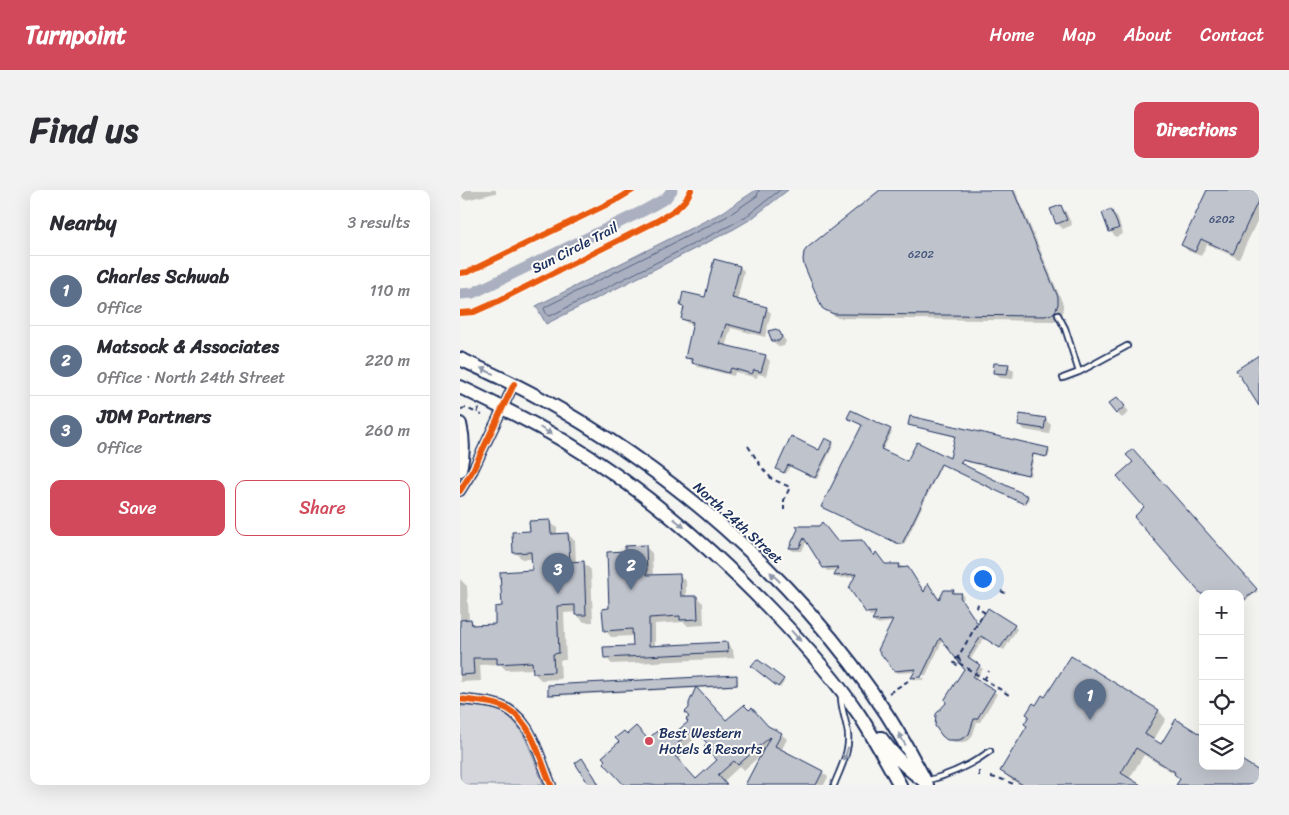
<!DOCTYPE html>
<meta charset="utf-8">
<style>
body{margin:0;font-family:Sriracha,sans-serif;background:#f2f2f3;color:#2b2b33}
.controls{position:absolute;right:15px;bottom:15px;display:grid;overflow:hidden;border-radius:10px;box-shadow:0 5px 20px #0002}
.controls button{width:45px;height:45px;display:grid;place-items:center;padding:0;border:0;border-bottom:1px solid #e1e1e2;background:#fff;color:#2b2b33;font:25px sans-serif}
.you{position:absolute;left:522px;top:388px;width:18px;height:18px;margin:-12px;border:4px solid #fff;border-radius:50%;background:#1a73e8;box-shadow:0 0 0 8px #1a73e833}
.badge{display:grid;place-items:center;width:32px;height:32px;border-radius:50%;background:#d1495b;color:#fff;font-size:16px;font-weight:700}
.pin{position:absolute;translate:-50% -41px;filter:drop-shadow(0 1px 2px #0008)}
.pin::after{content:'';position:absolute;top:26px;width:18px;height:15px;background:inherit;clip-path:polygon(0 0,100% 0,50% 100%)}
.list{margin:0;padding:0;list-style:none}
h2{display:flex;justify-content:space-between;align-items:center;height:65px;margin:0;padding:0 20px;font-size:21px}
h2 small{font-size:16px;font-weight:400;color:#7c7c81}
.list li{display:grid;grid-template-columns:32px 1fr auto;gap:15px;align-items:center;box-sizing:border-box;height:70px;padding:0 20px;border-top:1px solid #e1e1e2}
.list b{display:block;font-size:19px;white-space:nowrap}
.list p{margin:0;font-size:16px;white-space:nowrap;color:#7c7c81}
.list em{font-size:16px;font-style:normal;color:#7c7c81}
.actions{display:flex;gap:10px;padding:15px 20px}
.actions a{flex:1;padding:11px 0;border:1px solid #d1495b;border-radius:10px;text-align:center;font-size:18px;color:#d1495b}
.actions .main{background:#d1495b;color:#fff}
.icon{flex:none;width:28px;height:28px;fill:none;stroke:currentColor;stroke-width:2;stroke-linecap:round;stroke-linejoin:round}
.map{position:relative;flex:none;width:799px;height:595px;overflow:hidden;border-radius:10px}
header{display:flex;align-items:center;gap:30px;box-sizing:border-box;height:70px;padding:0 25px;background:#d1495b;color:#fff}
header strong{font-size:24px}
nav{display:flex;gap:28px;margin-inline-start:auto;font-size:18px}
.intro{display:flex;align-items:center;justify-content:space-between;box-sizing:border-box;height:120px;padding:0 30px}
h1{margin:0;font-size:35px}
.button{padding:12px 22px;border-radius:10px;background:#d1495b;color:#fff;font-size:18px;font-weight:700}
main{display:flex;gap:30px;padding:0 30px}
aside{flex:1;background:#fff;border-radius:10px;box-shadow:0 5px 20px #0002}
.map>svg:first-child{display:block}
.green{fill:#d4d6db;stroke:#78829c}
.water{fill:#aab0bf;stroke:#717c98}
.shadow{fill:#0003;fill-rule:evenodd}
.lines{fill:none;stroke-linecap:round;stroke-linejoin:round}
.shore{stroke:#546385;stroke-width:1}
.canal{stroke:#aab0bf;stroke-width:11}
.building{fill:#bfc3cc;stroke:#1b2f5e;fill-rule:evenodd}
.service-casing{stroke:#1b2f5e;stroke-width:8}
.minor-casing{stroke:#1b2f5e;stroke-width:12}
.secondary-casing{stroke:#1b2f5e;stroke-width:16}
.path{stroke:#1b2f5e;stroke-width:2;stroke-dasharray:5 4;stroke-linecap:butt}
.service{stroke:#fdfcf7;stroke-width:4.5}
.minor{stroke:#fdfcf7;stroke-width:9}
.secondary{stroke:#fdfcf7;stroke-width:12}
.cycleway-casing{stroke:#fdfcf7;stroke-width:9}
.cycleway{stroke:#e8590c;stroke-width:6}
.oneway{fill:#8c96aa}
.poi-dot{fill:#d1495b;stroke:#fdfcf7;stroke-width:2}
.labels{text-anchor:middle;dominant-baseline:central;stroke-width:4;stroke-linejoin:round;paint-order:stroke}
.number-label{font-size:11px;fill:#44547a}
.street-label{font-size:14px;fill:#1b2f5e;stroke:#fdfcf7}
.poi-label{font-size:14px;fill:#1b2f5e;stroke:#fdfcf7;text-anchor:start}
</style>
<header>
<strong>Turnpoint</strong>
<nav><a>Home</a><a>Map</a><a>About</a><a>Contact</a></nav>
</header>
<div class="intro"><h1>Find us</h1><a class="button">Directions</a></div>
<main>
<aside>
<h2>Nearby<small>3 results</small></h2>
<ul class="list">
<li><span class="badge" style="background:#5c6f8a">1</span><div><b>Charles Schwab</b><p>Office</p></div><em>110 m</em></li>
<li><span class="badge" style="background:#5c6f8a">2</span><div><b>Matsock &amp; Associates</b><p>Office · North 24th Street</p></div><em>220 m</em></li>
<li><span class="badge" style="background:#5c6f8a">3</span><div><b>JDM Partners</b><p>Office</p></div><em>260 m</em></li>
</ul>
<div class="actions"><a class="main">Save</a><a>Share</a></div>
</aside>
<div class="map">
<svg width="799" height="595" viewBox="0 0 799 595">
<rect width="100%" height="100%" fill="#f4f4f1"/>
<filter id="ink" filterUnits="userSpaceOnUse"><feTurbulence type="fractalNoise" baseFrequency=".02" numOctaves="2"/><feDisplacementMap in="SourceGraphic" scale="10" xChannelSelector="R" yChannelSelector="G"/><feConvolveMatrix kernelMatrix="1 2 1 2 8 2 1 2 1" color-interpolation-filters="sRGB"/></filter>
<g filter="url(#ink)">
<path class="green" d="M0,516C10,516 21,515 31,518C66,526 71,568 84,595H0Z"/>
<path class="water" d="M296,0H328L291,29L274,39L86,134L76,116L263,22Z"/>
<path class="shadow" d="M0,0H36V3L5,10L2,7Z
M422,0H555L603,114V123L595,131L378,128L370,123L363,117Z
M749,0H799V27L779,69L747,54L741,66L728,61L723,55Z
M600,16L606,22L612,35L603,39L597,33Z
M651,21L657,26L663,44L656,47L650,41Z
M280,77L284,81L277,111L306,118L311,123L305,147L271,138L265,157L305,166L310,171L306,186L298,184L297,188L275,182L274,186L238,177L226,167L234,135L227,133L222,128L225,119L221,116L246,109Z
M321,145L326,151L324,156L319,157L313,151Z
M548,176L554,181L553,189L540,188L534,182Z
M663,214L669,222L662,228L657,223Z
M390,229L430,240L432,242L422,261L448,273L491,270L496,247L450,235L590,261L588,268L574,265L570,286L503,271L501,275L567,307L569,308L566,315L482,274L444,355L431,350L403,236Z
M585,229L591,235L589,244L565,240L559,234Z
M372,253L374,254L357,289L330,276L326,284L317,279L359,262Z
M673,260L798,401L780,415V404H743L675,327L686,317Z
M89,331L97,338V345L108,344L115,351L116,373L123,372L131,380L133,432H124L117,425V422L104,423L106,470H100L101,489L81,490L74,483V479L46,480L40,474L20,475L21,491L0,492V389L7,396L9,431H11L16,436L37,435L43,417L73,382V369H62L55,362L71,342Z
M340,339L414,368L425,376L440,375L451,382L465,403L471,398L480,411L485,401H494L497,404H501L504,407L502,411L518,436H554L557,439L544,460L524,448L510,470L523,479L516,490L537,504L520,532H517L512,547L508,551L497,553L486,549L487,513L505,479L483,450L466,485L456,486V489L465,488L464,490H455L453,488L456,482L438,483L435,480L433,432L416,434L413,431L416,425L410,426L407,422L396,387L378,388L375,386L378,380L367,381L347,350L342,361H333L330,358Z
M185,356L192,363L193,386L219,385L226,391V407H236L243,413L244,435L228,436L224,432L195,434V457L267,453L273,460L274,468L152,474L145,467L174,457V446L151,447L145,440L166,362Z
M611,467L699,521L706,529L693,551L743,576L799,582V595H718L721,590L715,584L684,565L669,589L677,595H560L549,588L542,581L568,537L576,516L586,509Z
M293,476L323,490L324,492L320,498Z
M277,486L278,496L91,506L90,505Z
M230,532H266L308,537L321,544L327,549L321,561L362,582L368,587L364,595H287L302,564L284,580L280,576L263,592L266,595H165L167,546L188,551L202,547L212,548ZM240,544L249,553L259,570L236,590L220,573L222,571L219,569L226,563L223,559Z"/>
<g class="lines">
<path class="shore" d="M299,0L297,6L266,27L85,117L84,119L87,125L90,126L271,35L288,25L320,0"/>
<path class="canal" d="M0,104L13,103L185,20L206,8L212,0"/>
</g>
<path class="building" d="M420,0H553L598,107V114L596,120L592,124L585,126L374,124L365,120L362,118L344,75L343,70L344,62L347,58Z
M747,0H799V9L773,64L741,49L735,62L721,55Z
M601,15L607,30L596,34L590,19Z
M651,19L659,38L649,42L642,23Z
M254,69L280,76L272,108L307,117L301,143L266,134L260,154L306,165L301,182L294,180L292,184L271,178L269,183L232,173L233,169L225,168L233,132L221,129L224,117L220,116L223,102L245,107Z
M316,139L320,142L322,147L319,151H312L308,141Z
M799,165V216L776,180Z
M534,173L549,174L547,184L533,183Z
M657,207L665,216L656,224L648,214Z
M391,220L431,239L421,259L447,271L457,252L490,268L495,246L448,235L450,226L589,258L587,267L573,264L568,285L502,270L500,273L568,306L564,314L481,274L442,354H439L361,317L402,235L387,228Z
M560,224L586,228L584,239L558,235Z
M331,246L359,260L365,248L373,252L355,288L328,275L324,283L316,279Z
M673,259L797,399L790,406V405L780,413V404H741L674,327L684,317L657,286L673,272L666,265Z
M90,330L91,344L108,343L110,372L124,371L126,425H115V415L97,416L99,463L93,464L94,482L73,483L72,472L37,474V468H13L14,484L0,485V430L11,429L12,435L35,434V417L42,416L40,382L72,380L71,362L53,363L52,342L70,341L69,331Z
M362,332L377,351L402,350L414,366L416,362L425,374H440L438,378L448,377L464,402L468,393L479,410L484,400H494L492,403H502L500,407L518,434L528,418L555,435L540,458L521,446L508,467L520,475L513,487L535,500L517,529H514L509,544L504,548L499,550H487L482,546L475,536L476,524L486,513L485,509L504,479L480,448L461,487L451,488L456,479L434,481L418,460L433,430L412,431L416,422L406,423L389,398L396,384L374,386L378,377L363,378L344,348L339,358H329L338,339L336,336H359Z
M186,355L187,385L220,384L221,406H237L238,429L220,430V426L189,428V456L267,452L268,462L144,468L143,457L173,456L172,439L144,441L142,419L149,418L147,362L165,361V356Z
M611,466L699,520L685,544L701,554L716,529L743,546V576H780V569L799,581V595H716L720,589L714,584L715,582L676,558L661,583L681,595H563L540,581L567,536L564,534L569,526L566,524L573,513L576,515L582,505L585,507Z
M297,469L324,489L318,497L291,476Z
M277,485V495L88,505V495Z
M236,497L266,530L284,515L289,520L292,518L308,536L322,543L315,556L363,581L356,595H285L310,547L278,575L274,571L258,585L267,595H164L143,572L145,570L142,567L159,552L155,548L164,541L167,544L176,536L188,549L197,541L202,546L207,541L211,546L228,532L226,529L229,527L225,522L229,518V513ZM234,539L247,553L244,556L257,570L236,589L215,566L217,565L215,562L221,557L218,553Z
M122,568L134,586L139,595H129L115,573Z"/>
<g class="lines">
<g class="service-casing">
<path id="service" d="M598,125L605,138L619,182
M603,188L619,182L667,156
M466,591C489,585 510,576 530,561
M374,595C381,577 392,558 387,538C385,527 380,515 381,503"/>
</g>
<g class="minor-casing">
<path id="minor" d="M0,301L13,280L54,194
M0,509C12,511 24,511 35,514C72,523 78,566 91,595"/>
</g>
<g class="secondary-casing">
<path id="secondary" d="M0,169C26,181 53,193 78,207C235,293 387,433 467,595
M0,197C35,214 70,231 104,251C181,297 248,355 310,419C342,452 374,487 400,526C414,548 427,572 440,595
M0,234C4,250 4,264 0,280
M421,548C433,565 446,578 463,590"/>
</g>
<path class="path" d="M19,218L17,223L22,225
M1,219L6,218L17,223
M288,256L302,278L312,289L330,297L324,310V320
M527,394L531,396
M541,401L545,403
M498,467L500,471L497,475L493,472L498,467L524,422L517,418L519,410
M499,473L549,505
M524,490L529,481
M429,503L448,491
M519,586V579
M531,587L541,589L556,595"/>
<use href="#service" class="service"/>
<use href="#minor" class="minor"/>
<use href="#secondary" class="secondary"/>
<g class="cycleway-casing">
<path id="cycleway" d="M0,83L8,82L158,9L173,0
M0,123L14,122L32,114L193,33C209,24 224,17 231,0
M0,301L13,280L54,194
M0,509C12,511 24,511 35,514C72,523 78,566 91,595"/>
</g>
<use href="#cycleway" class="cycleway"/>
</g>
<defs><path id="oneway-solid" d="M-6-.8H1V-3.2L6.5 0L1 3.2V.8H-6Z" transform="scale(1.25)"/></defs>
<g class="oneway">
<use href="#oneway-solid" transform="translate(27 181) rotate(-155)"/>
<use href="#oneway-solid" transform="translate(86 241) rotate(30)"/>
<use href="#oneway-solid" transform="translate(219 333) rotate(40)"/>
<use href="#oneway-solid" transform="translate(315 387) rotate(-135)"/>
<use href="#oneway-solid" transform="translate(336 446) rotate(48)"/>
<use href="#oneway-solid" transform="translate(442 549) rotate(-120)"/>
<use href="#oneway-solid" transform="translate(386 564) rotate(107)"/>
</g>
</g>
<circle class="poi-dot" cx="189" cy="551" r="5"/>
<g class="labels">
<g class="number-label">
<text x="762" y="29">6202</text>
<text x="461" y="64">6202</text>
</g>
<g class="street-label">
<text transform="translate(115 58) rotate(-27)">Sun Circle Trail</text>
<text transform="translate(278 333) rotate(42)">North 24th Street</text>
</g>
<g class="poi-label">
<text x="199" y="543">Best Western<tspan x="199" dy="16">Hotels &amp; Resorts</tspan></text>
</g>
</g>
</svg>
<div class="controls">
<button>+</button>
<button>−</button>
<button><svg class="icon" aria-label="locate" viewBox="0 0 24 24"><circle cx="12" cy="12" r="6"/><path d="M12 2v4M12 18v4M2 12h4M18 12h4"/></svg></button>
<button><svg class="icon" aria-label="layers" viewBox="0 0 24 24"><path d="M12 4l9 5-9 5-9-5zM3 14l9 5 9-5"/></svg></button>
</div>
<div class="you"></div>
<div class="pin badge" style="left:630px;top:530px;background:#5c6f8a">1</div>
<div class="pin badge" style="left:171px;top:400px;background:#5c6f8a">2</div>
<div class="pin badge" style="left:98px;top:404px;background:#5c6f8a">3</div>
</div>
</main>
